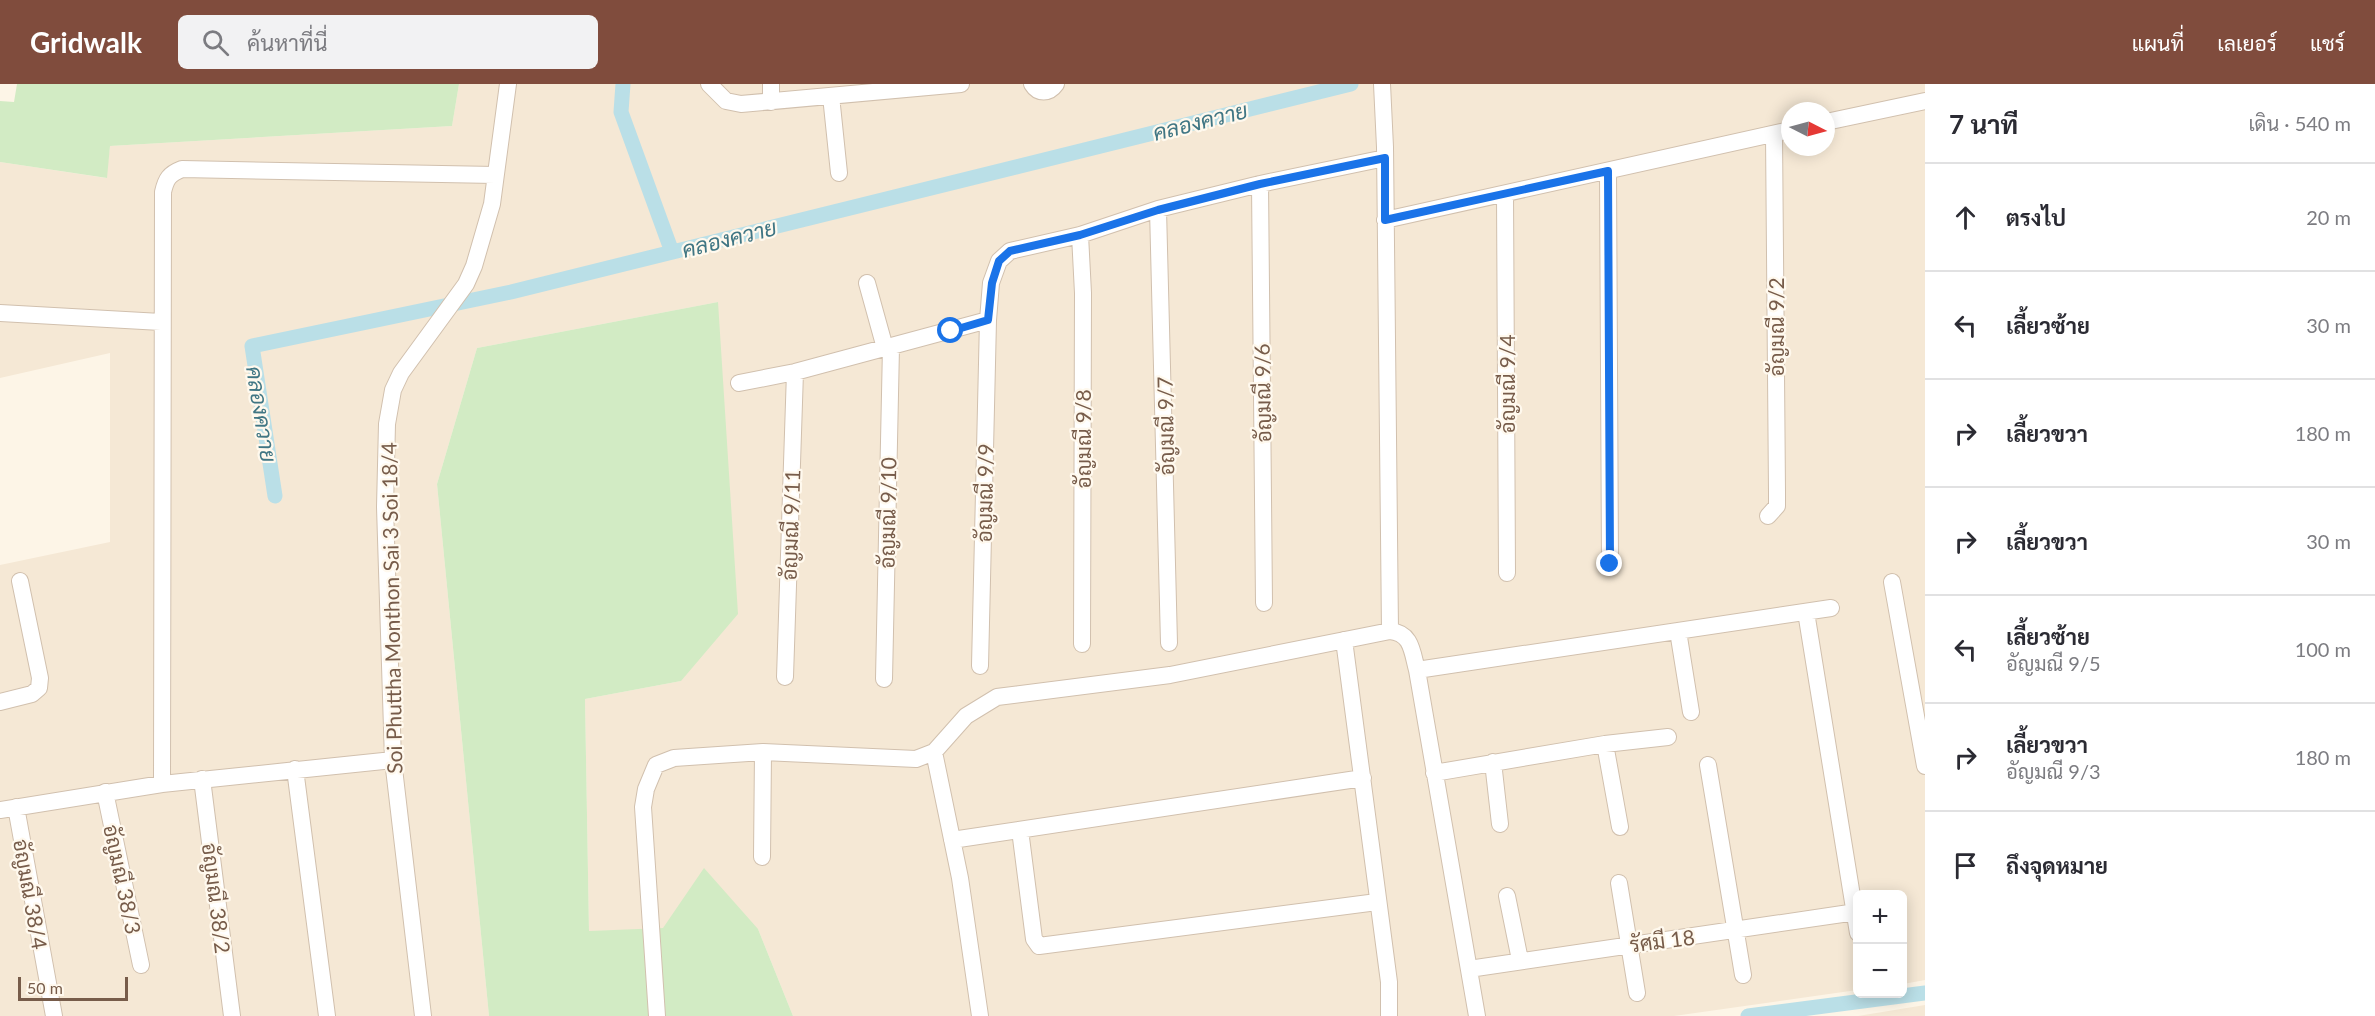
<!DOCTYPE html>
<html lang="th">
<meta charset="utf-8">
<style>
body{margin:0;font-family:Lato,Sarabun,sans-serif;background:#f2f2f3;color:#2b2b33}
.controls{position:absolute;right:18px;bottom:18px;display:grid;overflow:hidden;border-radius:9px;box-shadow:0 3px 15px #0003}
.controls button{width:54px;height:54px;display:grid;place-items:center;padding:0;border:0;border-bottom:2px solid #e1e1e2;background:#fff;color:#2b2b33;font:30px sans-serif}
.compass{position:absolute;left:1781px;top:18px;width:54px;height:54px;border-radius:50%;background:#fff;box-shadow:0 3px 15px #0003;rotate:96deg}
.scale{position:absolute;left:18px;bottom:15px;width:110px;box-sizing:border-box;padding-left:6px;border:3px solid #775c4a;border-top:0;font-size:16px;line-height:21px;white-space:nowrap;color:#775c4a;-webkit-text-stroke:4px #fff9ee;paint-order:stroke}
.stop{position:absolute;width:18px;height:18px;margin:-14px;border:4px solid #1a73e8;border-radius:50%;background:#fff}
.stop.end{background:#1a73e8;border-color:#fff;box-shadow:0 2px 6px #0008}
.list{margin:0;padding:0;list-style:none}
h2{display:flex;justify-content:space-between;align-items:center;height:78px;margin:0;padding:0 24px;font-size:26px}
h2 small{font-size:20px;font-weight:400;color:#7c7c81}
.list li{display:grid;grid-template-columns:39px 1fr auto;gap:18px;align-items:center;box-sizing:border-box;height:108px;padding:0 24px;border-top:2px solid #e1e1e2}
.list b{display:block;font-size:22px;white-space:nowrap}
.list p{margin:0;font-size:20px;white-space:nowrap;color:#7c7c81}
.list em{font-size:20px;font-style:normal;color:#7c7c81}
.icon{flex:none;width:33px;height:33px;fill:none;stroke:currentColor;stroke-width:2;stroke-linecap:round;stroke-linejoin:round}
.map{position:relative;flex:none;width:1925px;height:932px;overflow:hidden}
header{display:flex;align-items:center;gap:36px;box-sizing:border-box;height:84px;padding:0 30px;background:#804c3d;color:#fff}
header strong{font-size:28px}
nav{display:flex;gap:33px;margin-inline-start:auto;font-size:21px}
.search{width:420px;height:54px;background:#f2f2f3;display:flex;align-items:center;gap:15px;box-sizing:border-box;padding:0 21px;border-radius:9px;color:#7c7c81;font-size:22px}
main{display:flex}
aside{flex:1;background:#fff}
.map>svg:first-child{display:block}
.residential{fill:#f5e8d5;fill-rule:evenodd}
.green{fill:#d2ebc4}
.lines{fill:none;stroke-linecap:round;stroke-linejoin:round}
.canal{stroke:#badfe7;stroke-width:15}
.minor-casing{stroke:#d1c0ae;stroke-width:18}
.minor{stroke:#fff;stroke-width:16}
.route{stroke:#1a73e8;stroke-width:8}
.labels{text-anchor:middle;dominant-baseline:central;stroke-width:4.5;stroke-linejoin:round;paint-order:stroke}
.street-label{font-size:21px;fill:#775c4a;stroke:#fff9ee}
.water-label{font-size:22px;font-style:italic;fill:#407684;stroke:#fff9ee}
</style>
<header>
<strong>Gridwalk</strong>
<div class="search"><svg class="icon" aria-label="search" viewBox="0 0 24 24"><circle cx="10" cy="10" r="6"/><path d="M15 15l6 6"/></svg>ค้นหาที่นี่</div>
<nav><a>แผนที่</a><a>เลเยอร์</a><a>แชร์</a></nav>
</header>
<main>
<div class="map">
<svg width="1925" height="932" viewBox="0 0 1925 932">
<rect width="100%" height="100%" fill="#fdf5e7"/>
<path class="residential" d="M459,0H1925V896L1903,900L1902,810H1858L1857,906L1674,932H793L758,845L589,847L585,615L681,597L718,218L477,264L437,400L489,932H0V481L110,458V269L0,294V78L106,94L110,62L452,42ZM1790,27H1826V63H1790Z
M1925,921V932H1858Z"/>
<path class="green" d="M17,0H459L452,42L110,62L107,94L0,78V17L14,18Z
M718,218L738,530L681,597L585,615L589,847L663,844L704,784L758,845L793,932H489L437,400L477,264Z"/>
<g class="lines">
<path class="canal" d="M623,0L621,28L672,168
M275,412L252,262L511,208L1351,0
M1748,932L1925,909"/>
<g class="minor-casing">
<path id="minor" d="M709,0L726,17L741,20L961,0
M771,0V18
M1032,0C1038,10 1049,10 1056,0
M1382,0L1385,63L1390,547
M831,12L839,89
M1826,38L1925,17
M1608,87L1610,480
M1260,100L1264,519
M1505,110L1507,489
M1158,125L1169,559
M1385,136L1790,46
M1080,151L1083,209L1082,560
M867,199L885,264
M0,229L161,238
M739,299L795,288L988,236L991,199L999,177L1010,167L1080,151L1158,125L1260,100L1385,74
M1768,432L1777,422V409L1774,50
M1892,498L1925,682
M1806,528L1858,849
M1678,547L1691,628
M1344,556L1389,898V932
M980,582L988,236
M1417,586L1831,524
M785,593L795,288
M884,595L891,263
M0,618L32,610L39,604L40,594L20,497
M1605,660L1620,743
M934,668L960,794L980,932
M1493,678L1500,740
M1708,681L1743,891
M295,685L327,932
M1434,689L1605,660L1668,653
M202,695L232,932
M162,700L163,108C166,95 169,90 182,85L495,91
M105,708L141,881
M16,723L54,932
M0,726L162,700L393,676
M1020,746L1034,855L1039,862L1377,818
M952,756L1363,694
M762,773L763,668
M1619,799L1637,909
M1507,812L1520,876
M1469,885L1856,828
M423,932L393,676L385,423L387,340L393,306L401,289L466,200L474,182L492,120L508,0
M657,932L643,723L646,705L656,681L674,674L763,668L916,675L934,668L966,632L997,613L1170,591L1390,547C1412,549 1412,568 1417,586L1477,932"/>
</g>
<use href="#minor" class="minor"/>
</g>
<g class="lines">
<path class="route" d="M951,247L988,236L992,199L999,177L1010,167L1080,151L1158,126L1260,100L1385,74V136L1608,87L1610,480"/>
</g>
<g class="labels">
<g class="street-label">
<text transform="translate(1775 243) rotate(-90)">อัญมณี 9/2</text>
<text transform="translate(1506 300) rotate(-90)">อัญมณี 9/4</text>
<text transform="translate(1262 309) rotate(-91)">อัญมณี 9/6</text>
<text transform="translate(1165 342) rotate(-91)">อัญมณี 9/7</text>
<text transform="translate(1082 355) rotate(-90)">อัญมณี 9/8</text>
<text transform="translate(984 409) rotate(-89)">อัญมณี 9/9</text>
<text transform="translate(887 429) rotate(-89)">อัญมณี 9/10</text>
<text transform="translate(790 441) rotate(-88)">อัญมณี 9/11</text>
<text transform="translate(391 524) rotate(-91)">Soi Phuttha Monthon Sai 3 Soi 18/4</text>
<text transform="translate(123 795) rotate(78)">อัญมณี 38/3</text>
<text transform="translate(31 810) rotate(80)">อัญมณี 38/4</text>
<text transform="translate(217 814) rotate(83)">อัญมณี 38/2</text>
<text transform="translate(1662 856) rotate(-7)">รัศมี 18</text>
</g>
<g class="water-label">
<text transform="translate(1200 37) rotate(-14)">คลองควาย</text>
<text transform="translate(729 154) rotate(-14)">คลองควาย</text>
<text transform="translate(262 330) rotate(81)">คลองควาย</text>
</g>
</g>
</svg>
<div class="controls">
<button>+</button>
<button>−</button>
</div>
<svg class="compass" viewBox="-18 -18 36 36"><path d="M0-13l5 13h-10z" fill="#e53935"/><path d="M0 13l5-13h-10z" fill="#7c7c81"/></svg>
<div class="scale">50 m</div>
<div class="stop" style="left:951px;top:247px"></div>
<div class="stop end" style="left:1610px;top:480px"></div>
</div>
<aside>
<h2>7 นาที<small>เดิน · 540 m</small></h2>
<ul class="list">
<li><svg class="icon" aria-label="ahead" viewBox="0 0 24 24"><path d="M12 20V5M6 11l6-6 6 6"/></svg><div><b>ตรงไป</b></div><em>20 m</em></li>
<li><svg class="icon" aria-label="left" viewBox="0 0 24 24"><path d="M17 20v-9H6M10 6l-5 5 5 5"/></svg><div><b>เลี้ยวซ้าย</b></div><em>30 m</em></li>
<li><svg class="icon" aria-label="right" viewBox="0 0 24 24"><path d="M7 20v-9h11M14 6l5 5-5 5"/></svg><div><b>เลี้ยวขวา</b></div><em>180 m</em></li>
<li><svg class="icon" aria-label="right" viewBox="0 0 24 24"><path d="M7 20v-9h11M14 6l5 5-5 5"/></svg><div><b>เลี้ยวขวา</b></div><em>30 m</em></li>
<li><svg class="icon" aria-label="left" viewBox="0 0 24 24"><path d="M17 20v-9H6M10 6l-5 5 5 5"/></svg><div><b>เลี้ยวซ้าย</b><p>อัญมณี 9/5</p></div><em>100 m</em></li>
<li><svg class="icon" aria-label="right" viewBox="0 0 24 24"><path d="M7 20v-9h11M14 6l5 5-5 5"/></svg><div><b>เลี้ยวขวา</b><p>อัญมณี 9/3</p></div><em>180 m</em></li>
<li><svg class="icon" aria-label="arrive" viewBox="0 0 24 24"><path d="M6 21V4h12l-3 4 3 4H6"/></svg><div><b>ถึงจุดหมาย</b></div></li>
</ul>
</aside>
</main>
